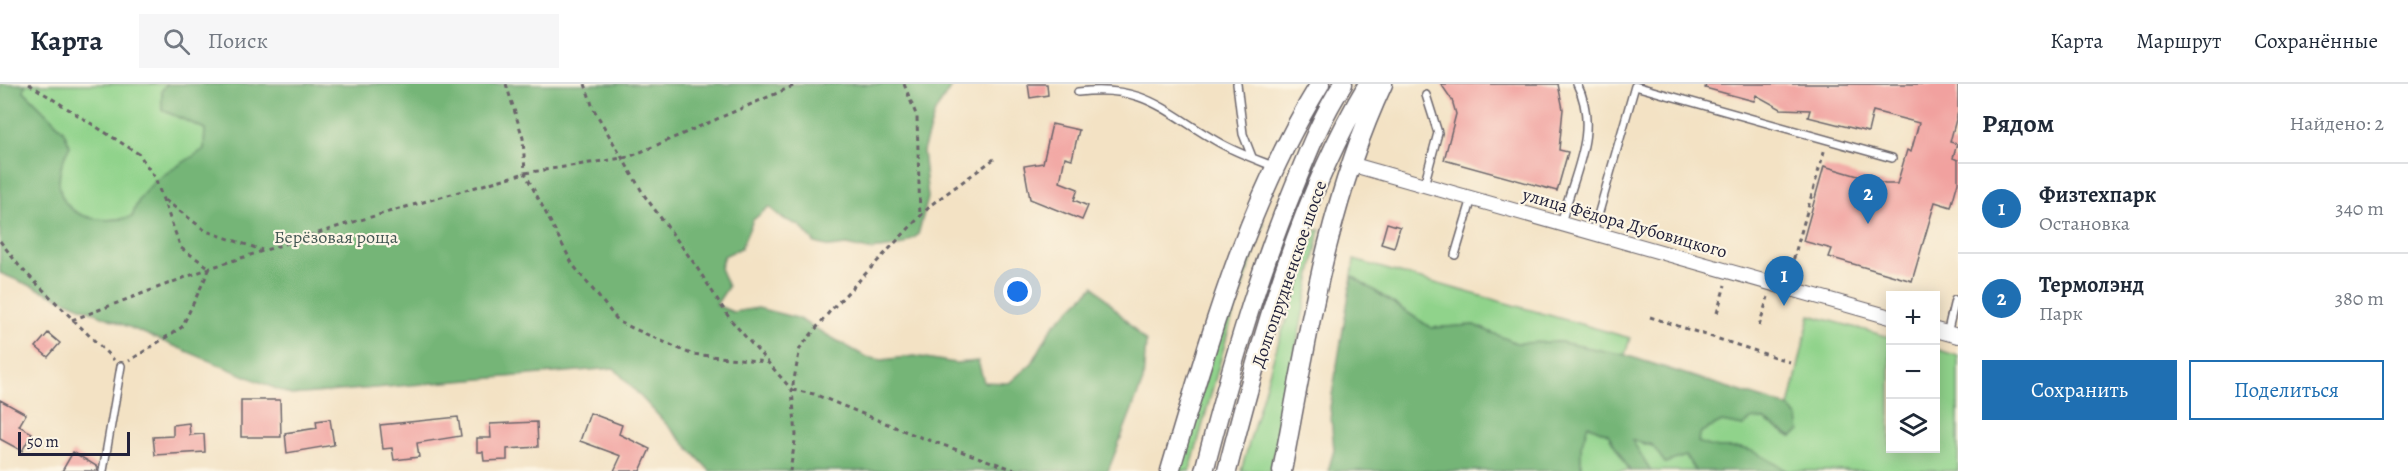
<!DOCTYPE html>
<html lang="ru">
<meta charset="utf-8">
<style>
body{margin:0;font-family:Alegreya,serif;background:#f6f6f7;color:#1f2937}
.controls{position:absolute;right:18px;bottom:18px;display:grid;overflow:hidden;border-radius:0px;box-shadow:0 3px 15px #0003}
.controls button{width:54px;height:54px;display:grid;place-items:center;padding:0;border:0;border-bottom:2px solid #e0e1e3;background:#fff;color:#1f2937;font:30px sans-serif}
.scale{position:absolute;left:18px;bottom:15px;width:112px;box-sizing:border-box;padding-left:6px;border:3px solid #22223b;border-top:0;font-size:16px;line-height:21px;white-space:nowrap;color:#22223b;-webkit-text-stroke:4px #fcf5e5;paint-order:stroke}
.you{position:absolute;left:1018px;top:208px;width:21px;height:21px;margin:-15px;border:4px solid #fff;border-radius:50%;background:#1a73e8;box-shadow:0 0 0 9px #1a73e833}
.badge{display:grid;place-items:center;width:39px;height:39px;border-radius:50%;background:#1f6fb2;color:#fff;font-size:20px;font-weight:700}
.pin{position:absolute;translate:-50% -50px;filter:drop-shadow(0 2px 3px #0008)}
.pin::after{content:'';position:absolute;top:32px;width:21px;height:18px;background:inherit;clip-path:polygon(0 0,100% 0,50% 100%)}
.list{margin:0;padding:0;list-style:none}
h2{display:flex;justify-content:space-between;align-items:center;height:78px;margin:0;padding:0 24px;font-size:26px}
h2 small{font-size:20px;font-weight:400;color:#747a83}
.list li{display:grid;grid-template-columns:39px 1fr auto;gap:18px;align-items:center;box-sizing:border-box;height:90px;padding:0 24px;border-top:2px solid #e0e1e3}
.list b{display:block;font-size:22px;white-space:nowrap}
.list p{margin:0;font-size:20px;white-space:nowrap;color:#747a83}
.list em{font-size:20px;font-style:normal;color:#747a83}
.actions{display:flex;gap:12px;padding:18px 24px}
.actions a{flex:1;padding:14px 0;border:2px solid #1f6fb2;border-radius:0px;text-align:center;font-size:21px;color:#1f6fb2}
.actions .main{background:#1f6fb2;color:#fff}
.icon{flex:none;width:33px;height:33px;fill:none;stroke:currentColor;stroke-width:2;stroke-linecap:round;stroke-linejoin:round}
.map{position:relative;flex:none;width:1958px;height:387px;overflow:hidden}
header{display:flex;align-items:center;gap:36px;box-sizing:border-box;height:84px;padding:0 30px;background:#fff;border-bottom:2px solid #e0e1e3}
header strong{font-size:28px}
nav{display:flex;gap:33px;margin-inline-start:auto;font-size:21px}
.search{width:420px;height:54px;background:#f6f6f7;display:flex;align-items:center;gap:15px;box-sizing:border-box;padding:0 21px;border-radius:0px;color:#747a83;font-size:22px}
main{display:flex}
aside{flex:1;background:#fff}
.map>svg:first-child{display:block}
.green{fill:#90d38b;stroke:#597a63;stroke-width:1.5}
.forest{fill:#74b577;stroke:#4b6c59;stroke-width:1.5}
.building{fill:#f1a19f}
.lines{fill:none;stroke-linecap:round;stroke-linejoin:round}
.lane-casing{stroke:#6b656b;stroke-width:10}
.street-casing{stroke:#6b656b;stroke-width:16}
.secondary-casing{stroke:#6b656b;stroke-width:21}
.path{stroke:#6b656b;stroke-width:3;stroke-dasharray:4.5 4.5;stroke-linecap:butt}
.lane{stroke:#fff;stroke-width:7}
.street{stroke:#fff;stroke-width:14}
.secondary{stroke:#fff;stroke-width:18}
.labels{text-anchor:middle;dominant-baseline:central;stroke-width:4.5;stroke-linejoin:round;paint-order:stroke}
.street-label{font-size:18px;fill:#22223b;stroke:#fcf5e5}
.park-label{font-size:18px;fill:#435753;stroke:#fcf5e5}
</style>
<header>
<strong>Карта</strong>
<div class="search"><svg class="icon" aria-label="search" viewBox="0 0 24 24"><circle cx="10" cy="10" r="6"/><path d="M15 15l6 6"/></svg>Поиск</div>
<nav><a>Карта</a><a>Маршрут</a><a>Сохранённые</a></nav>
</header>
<main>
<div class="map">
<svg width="1958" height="387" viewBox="0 0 1958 387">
<rect width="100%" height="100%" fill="#fcf5e5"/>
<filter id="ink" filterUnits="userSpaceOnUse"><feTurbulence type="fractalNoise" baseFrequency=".0167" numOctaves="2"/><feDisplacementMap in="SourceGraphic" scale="12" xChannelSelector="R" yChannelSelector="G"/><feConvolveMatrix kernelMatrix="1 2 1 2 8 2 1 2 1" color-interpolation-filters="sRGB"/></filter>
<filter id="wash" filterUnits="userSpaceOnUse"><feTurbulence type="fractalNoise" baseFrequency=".008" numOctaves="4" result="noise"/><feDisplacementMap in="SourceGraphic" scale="24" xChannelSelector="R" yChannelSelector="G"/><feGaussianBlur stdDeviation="1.35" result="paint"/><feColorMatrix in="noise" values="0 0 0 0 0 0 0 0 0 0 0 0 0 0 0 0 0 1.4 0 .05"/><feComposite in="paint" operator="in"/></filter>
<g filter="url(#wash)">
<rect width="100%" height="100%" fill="#f3e2c4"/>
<path class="green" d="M25,0H167L162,6V26L205,45L204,65C176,85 141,98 132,133C78,145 39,118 70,62L63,46L24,7Z
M1259,137L1264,139L1230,241L1190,387H1177L1226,228Z
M1316,146H1320L1271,387H1241L1274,272Z
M1354,176L1630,254L1625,271L1560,258L1516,259L1474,241L1431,244L1352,192Z
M1810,231L1890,253V364H1936V265L1958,272V387H1788L1753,368L1742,364L1718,366L1697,358L1701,348L1722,338L1743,342L1752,335L1764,336L1791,353L1798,334L1789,323Z
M1587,341L1608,350L1630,387H1581V362Z
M1631,356L1686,372L1695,387H1651Z"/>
<path class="forest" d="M0,0H25L24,7L63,46L70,62C39,117 78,145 132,133C142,96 175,86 204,65L205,45L162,26V6L167,0H953L935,28L923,67L928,114L918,151L903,161L888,164L869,166L846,161L830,163L815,159L800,142L782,134L769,123L753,136L741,164L724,172L720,184L728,203L716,221L733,228L758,224L797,234L866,273L882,276L914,272L955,279L978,277L984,298L1009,299L1032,279L1053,242L1094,202L1146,258L1143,297L1108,387H710L614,284L291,311L0,189Z
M1352,192L1431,244L1474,241L1516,259L1560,258L1625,271L1789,323L1798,334L1800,347L1792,353L1764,336L1752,335L1743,342L1722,338L1701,348L1698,358C1720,368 1726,361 1745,365C1760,368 1774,380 1788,387H1695L1686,372L1665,379L1652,361L1632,356L1651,387H1630L1608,350L1588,341L1581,362V387H1328L1334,366L1330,323Z"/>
<g id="blocks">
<path class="building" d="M1028,0H1047L1048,11L1030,14Z
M1441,0H1558L1563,25L1559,66L1568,68L1557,107L1444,76L1456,30L1452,16Z
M1706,0H1958V28L1950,58L1957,60L1953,74L1958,76V98L1951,123L1935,118L1912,197L1829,173L1832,165L1803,157L1824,82L1885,100H1897L1907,66L1911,68L1919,39L1873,27L1868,48L1808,33L1810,26L1781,25L1756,11L1754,17L1705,4Z
M1052,40L1079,46L1072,75L1065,73L1060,98L1078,105L1074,116L1088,122L1082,136L1030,115L1024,82L1043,79Z
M1387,139L1400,143L1394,164L1381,160Z
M48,249L60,259L48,273L36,263Z
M0,316L26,330L19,342L32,349L22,367L0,355Z
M241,316H280L281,353H241Z
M590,329L622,341L619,350L650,365L640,387H614L621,372L580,357Z
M458,333L461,352L417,359L419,373L394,376L392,364L383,365L380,341Z
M330,335L334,361L287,369L285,349L317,344L316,337Z
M537,338L538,363L507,365V376L484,377L483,368H477V354H491L490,340Z
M189,339L190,351L204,350L205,368L155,371L153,353L173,352V341Z
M73,368L98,383L97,387H62Z"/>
</g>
</g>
<g filter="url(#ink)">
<use href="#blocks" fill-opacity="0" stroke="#6b656b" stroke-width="1.5"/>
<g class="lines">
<g class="lane-casing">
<path id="lane" d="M1237,0L1243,50L1252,73
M1078,8C1145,0 1165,28 1218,58C1235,68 1255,75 1273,82
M1424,101L1438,49L1426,11
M1561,140C1572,93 1601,48 1577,0
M1593,149L1635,2L1892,74
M1455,171L1472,114
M1947,250L1955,216
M103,387L121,282"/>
</g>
<g class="street-casing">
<path id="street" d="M1350,80L1890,233
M1936,246L1958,252"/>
</g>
<g class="secondary-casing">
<path id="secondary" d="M1170,387C1210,253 1246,120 1320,0
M1204,387C1229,291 1256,195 1294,103C1308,68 1322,32 1343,0
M1227,387C1260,258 1299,115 1368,0
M1282,387C1307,256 1326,122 1383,0"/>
</g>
<path class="path" d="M29,0L139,70L155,94L181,164L210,184L182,243L129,277
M506,0L523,54L525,89L573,181L619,238L691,270L767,278
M585,0L593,24L644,111L694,179L730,235L792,306L796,351L790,387
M904,0L917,33L920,133
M994,75L932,120L831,226L800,264L792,306L814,310L917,352L1018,387
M165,116L206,147L262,166
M0,157L20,183L114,276
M1791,184L1825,64
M1717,229L1725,201
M1650,233L1790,278
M72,236L210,184L343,141L525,89L629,73L798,0
M1759,242L1768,213"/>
<use href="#lane" class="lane"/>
<use href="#street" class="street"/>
<use href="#secondary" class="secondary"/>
</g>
</g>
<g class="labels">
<g class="street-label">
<text transform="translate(1625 139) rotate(16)">улица Фёдора Дубовицкого</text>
<text transform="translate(1289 190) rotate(-71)">Долгопрудненское шоссе</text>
</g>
<g class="park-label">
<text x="336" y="153">Берёзовая роща</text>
</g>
</g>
</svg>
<div class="controls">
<button>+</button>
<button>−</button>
<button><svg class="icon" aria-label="layers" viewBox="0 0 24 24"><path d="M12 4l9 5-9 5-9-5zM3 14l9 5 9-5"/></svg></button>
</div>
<div class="scale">50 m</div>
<div class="you"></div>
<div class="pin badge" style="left:1784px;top:222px">1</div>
<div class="pin badge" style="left:1868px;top:140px">2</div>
</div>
<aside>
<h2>Рядом<small>Найдено: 2</small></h2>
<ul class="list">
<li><span class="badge">1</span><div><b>Физтехпарк</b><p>Остановка</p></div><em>340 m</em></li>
<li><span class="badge">2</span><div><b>Термолэнд</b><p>Парк</p></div><em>380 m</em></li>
</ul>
<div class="actions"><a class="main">Сохранить</a><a>Поделиться</a></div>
</aside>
</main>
